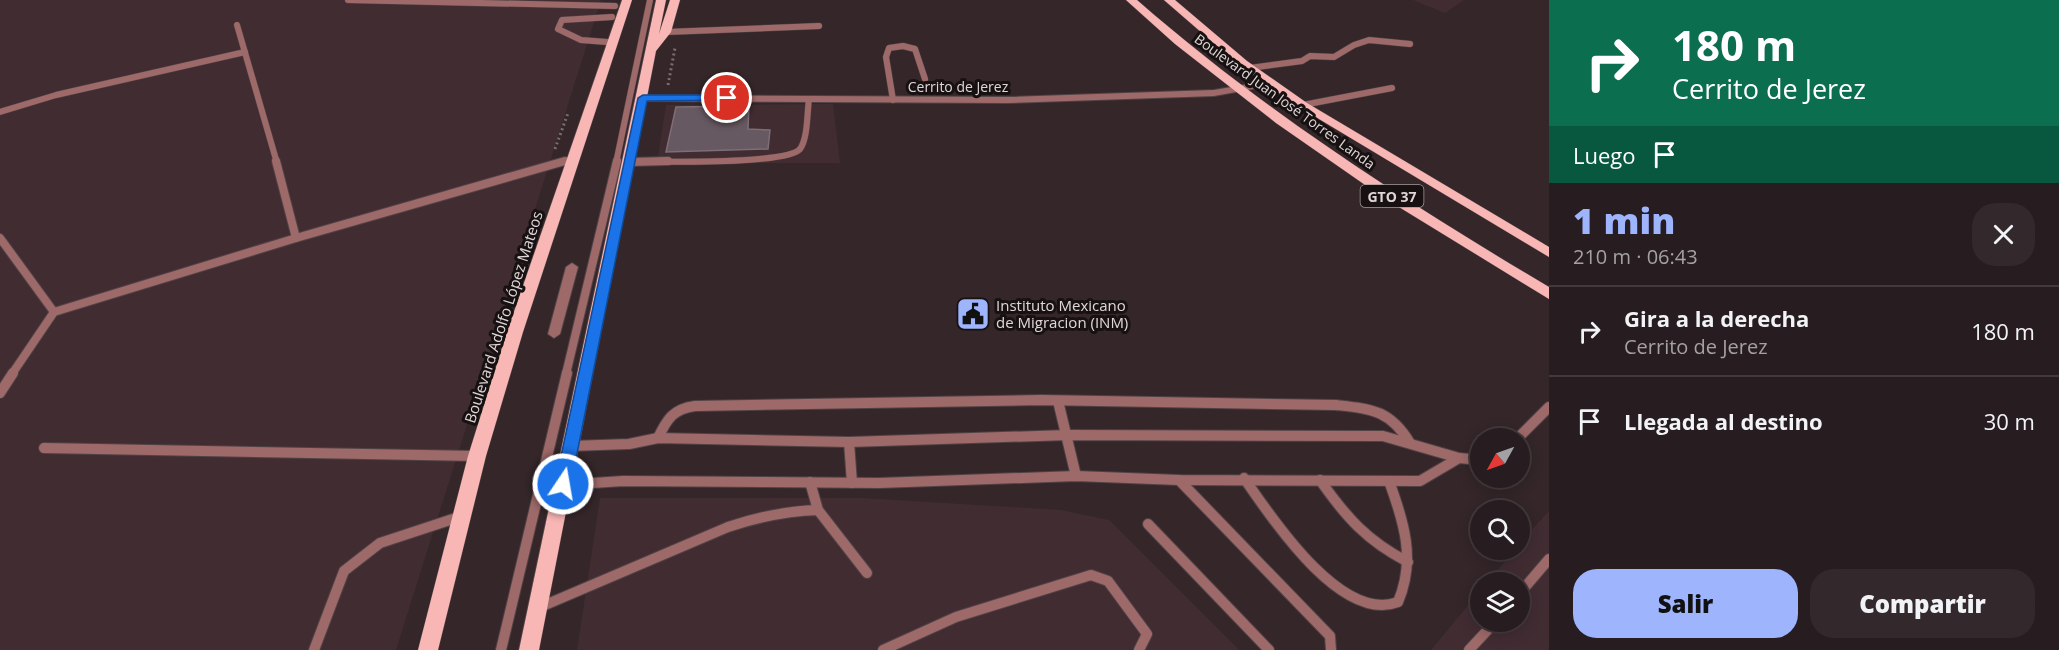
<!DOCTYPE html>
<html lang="es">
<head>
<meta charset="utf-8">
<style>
	body { margin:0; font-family:"Open Sans",sans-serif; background:#33292c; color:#f1f3f6; height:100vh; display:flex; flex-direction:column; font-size:22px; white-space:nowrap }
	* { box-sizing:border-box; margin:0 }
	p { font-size:20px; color:#a4a1a4 }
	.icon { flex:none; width:33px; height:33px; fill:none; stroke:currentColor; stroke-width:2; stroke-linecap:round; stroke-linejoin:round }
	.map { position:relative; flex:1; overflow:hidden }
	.panel { display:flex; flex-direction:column; background:#271c1f; width:510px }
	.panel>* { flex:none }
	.top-card { background:#0b6e4f; color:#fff; overflow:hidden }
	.needle { width:39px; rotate:230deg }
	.controls { position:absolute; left:1470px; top:428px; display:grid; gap:12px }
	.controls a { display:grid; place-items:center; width:60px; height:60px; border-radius:50%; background:#271c1f; box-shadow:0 3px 15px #0003,0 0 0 2px #433a3d; font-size:30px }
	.pin { position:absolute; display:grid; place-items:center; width:51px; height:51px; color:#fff; margin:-26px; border:3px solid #fff; border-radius:50%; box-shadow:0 2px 6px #0007 }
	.me { position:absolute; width:66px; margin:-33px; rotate:12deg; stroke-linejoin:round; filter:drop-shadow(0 0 4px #0008) }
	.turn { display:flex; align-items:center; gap:21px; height:126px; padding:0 24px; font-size:27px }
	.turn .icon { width:78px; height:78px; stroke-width:2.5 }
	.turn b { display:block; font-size:42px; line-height:51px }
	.then { display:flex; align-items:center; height:57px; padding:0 24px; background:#0003; gap:12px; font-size:22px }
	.round { display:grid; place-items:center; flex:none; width:63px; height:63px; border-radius:24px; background:#33292c }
	.summary { display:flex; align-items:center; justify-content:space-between; height:102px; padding:0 24px }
	h1 { font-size:36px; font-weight:800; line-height:45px; color:#9eb4fd }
	.action { display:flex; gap:12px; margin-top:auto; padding:12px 24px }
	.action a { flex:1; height:69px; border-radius:24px; background:#9eb4fd; color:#111; font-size:24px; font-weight:800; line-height:69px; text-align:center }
	.action a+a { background:#33292c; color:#f1f3f6 }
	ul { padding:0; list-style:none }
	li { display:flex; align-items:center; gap:18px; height:90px; padding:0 24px; border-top:2px solid #433a3d }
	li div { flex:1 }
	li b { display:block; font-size:22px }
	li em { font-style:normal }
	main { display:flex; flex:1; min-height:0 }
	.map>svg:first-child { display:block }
</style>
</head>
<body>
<main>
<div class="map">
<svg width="1549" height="650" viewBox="0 0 1549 650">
	<rect width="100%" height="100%" fill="#342629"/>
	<!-- built -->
	<g fill="#412c32">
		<path d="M0,0H601L396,650H0Z"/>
		<path d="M1413,0H1464L1445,13Z"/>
		<path d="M833,104L840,163H657L666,105Z"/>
		<path d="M600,498H864L1061,510L1109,520L1239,650H577Z"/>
		<path d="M1549,511V650H1431L1480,591V621H1520V582H1488L1515,549H1520V543Z"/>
	</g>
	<!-- building -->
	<path fill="#675961" stroke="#7e6e77" stroke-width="1.5" d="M749,106L748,129L770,130L768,149L666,152L676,107Z"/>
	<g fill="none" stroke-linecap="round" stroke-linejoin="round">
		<defs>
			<g id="lane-far2">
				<path d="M348,0L615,6"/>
				<path d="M237,25L277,163"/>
				<path d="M666,32L819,26"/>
				<path d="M607,42L581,40L558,29L562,20L612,17"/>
				<path d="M1250,68L1302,61L1310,56L1334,57L1354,45L1369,40L1410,44"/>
				<path d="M893,100L886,57L889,48L903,46L915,49L925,79"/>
				<path d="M1303,105L1392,88"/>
				<path d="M0,112L56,95L245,52"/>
				<path d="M629,162C656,161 787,165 800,149C808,138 807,113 809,99"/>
				<path d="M560,163L573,159"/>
				<path d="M616,163L650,0"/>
			</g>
			<g id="lane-far1">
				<path d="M276,161L296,238"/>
				<path d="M629,162L668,161"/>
				<path d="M0,238L54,312"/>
				<path d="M12,374L54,312L296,238L565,161"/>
				<path d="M566,374L617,161"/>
			</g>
			<g id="lane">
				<path d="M0,393L13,373"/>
				<path d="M1058,401L1076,476"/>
				<path d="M658,438C667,419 673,409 695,406L1041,400L1336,405C1372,409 1390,410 1410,443"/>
				<path d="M1518,438L1549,407"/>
				<path d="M849,442L852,483"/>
				<path d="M571,446L629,444L658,438L849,442L1068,435L1383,436L1459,458L1480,460"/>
				<path d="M44,448L477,456"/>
				<path d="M1244,478C1271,517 1341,624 1398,602C1416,560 1404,522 1389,481"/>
				<path d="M1179,480L1330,636L1331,650"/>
				<path d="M1320,480C1346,517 1367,541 1408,562"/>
				<path d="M810,482L818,510"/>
				<path d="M563,485L623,481L879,483L1076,476L1179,480L1420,481L1459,458"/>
				<path d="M1148,524L1269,650"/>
				<path d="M1520,593L1549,559"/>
				<path d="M538,608L728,527C758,517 787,511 818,510L867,573"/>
				<path d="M314,650L344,571L380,543L462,516"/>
				<path d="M501,650L567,373"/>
				<path d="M883,650L956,617L1091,575L1108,581L1147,634L1139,650"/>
				<path d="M1469,650L1496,621"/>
			</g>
			<g id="street">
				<path d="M1272,80L1276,83L1275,85L1214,96L1008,103L643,101L639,98L643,95L1008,97L1214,90Z"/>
				<path d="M572,263L578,267L560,334L554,338L548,334L566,267Z"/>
			</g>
			<g id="primary">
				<path d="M622,0H632L523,332L486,456L438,650H418L468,456L507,332Z"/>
				<path d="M656,0H666L659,34L670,0H680L671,32L656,51L539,650H519Z"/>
				<path d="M1126,0H1137C1264,111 1404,201 1549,287V299L1381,196L1276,123L1175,44Z"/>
				<path d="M1164,0H1175L1247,61L1307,103L1549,247V257L1299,107L1239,65Z"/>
			</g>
		</defs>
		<!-- lane-far2 casing -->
		<use href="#lane-far2" stroke="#504245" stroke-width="7"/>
		<!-- lane-far1 casing -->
		<use href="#lane-far1" stroke="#504245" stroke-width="10"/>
		<!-- lane casing -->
		<use href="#lane" stroke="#504245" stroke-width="12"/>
		<!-- street casing -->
		<use href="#street" stroke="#504245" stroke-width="2"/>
		<!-- primary casing -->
		<use href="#primary" stroke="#504245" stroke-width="1"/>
		<!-- path -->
		<g stroke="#796d70" stroke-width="3" stroke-dasharray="2 3" stroke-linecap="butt">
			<path d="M668,85L675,48"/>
			<path d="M555,149L568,113"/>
		</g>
		<!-- lane-far2 -->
		<use href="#lane-far2" stroke="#9e6969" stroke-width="6"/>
		<!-- lane-far1 -->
		<use href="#lane-far1" stroke="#9e6969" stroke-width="8"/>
		<!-- lane -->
		<use href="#lane" stroke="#9e6969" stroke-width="10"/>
		<!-- street -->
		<use href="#street" fill="#9e6969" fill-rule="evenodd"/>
		<!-- primary -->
		<use href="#primary" fill="#f8b6b5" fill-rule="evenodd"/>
	</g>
	<!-- route -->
	<path fill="#1a73e8" stroke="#114b97" stroke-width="1.5" d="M727,95L730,96V100L647,101L571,484L568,489L563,491L557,489L555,484L638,98L643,95Z"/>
	<!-- icons -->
	<defs>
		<symbol id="civic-square" viewBox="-11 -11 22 22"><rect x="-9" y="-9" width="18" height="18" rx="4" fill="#9eb4fd" stroke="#171112"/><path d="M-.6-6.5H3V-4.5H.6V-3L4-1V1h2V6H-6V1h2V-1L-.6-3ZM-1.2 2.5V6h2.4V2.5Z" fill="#111"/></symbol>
	</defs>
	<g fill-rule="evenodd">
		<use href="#civic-square" x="954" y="295" width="38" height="38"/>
	</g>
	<g text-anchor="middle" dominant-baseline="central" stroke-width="6" stroke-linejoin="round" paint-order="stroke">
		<!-- far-street labels -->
		<g font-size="14" fill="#e0d6d8" stroke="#171112">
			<text x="958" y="86">Cerrito de Jerez</text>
			<text transform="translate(1285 101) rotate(36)">Boulevard Juan José Torres Landa</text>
		</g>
		<!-- shield labels -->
		<rect fill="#171112" stroke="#a49b9d" stroke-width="1.5" x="1360.5" y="185" width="63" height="22" rx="4.5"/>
		<g font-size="14" font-weight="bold" fill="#e0d6d8">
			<text x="1392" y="196">GTO 37</text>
		</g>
		<!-- poi labels -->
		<g font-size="15" fill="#e0d6d8" stroke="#171112" text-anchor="start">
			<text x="996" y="305">Instituto Mexicano<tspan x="996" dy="17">de Migracion (INM)</tspan></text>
		</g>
		<!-- street labels -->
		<g font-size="15" fill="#e0d6d8" stroke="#171112">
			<text transform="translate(503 317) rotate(-72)">Boulevard Adolfo López Mateos</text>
		</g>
	</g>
</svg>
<div class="controls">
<a><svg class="needle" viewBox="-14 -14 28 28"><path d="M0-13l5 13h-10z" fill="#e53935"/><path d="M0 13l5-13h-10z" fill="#a4a1a4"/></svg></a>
<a><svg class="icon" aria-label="search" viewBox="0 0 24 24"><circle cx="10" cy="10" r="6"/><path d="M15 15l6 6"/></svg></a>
<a><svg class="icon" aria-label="layers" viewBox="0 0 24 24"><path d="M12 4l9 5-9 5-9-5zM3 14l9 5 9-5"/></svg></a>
</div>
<div class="pin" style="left:727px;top:98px;background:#d93025"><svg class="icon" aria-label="arrive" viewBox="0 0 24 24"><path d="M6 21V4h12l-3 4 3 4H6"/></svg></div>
<svg class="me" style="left:563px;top:484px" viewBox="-20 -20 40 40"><circle r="17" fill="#1a73e8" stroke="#fff" stroke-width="3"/><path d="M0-11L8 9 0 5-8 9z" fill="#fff"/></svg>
</div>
<section class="panel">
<div class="top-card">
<div class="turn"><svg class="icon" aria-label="right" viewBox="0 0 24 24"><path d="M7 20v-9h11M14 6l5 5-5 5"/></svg><div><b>180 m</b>Cerrito de Jerez</div></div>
<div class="then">Luego<svg class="icon" aria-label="arrive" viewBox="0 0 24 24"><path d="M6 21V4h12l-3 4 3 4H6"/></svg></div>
</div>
<div class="summary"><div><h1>1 min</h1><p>210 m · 06:43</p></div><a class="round"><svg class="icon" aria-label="close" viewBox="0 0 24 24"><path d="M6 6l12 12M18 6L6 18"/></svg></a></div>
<ul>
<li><svg class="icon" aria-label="right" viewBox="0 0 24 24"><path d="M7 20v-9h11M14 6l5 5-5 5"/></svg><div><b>Gira a la derecha</b><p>Cerrito de Jerez</p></div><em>180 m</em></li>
<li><svg class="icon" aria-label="arrive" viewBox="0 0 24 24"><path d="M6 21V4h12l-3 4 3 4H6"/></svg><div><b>Llegada al destino</b></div><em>30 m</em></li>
</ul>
<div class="action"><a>Salir</a><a>Compartir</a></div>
</section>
</main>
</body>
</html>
